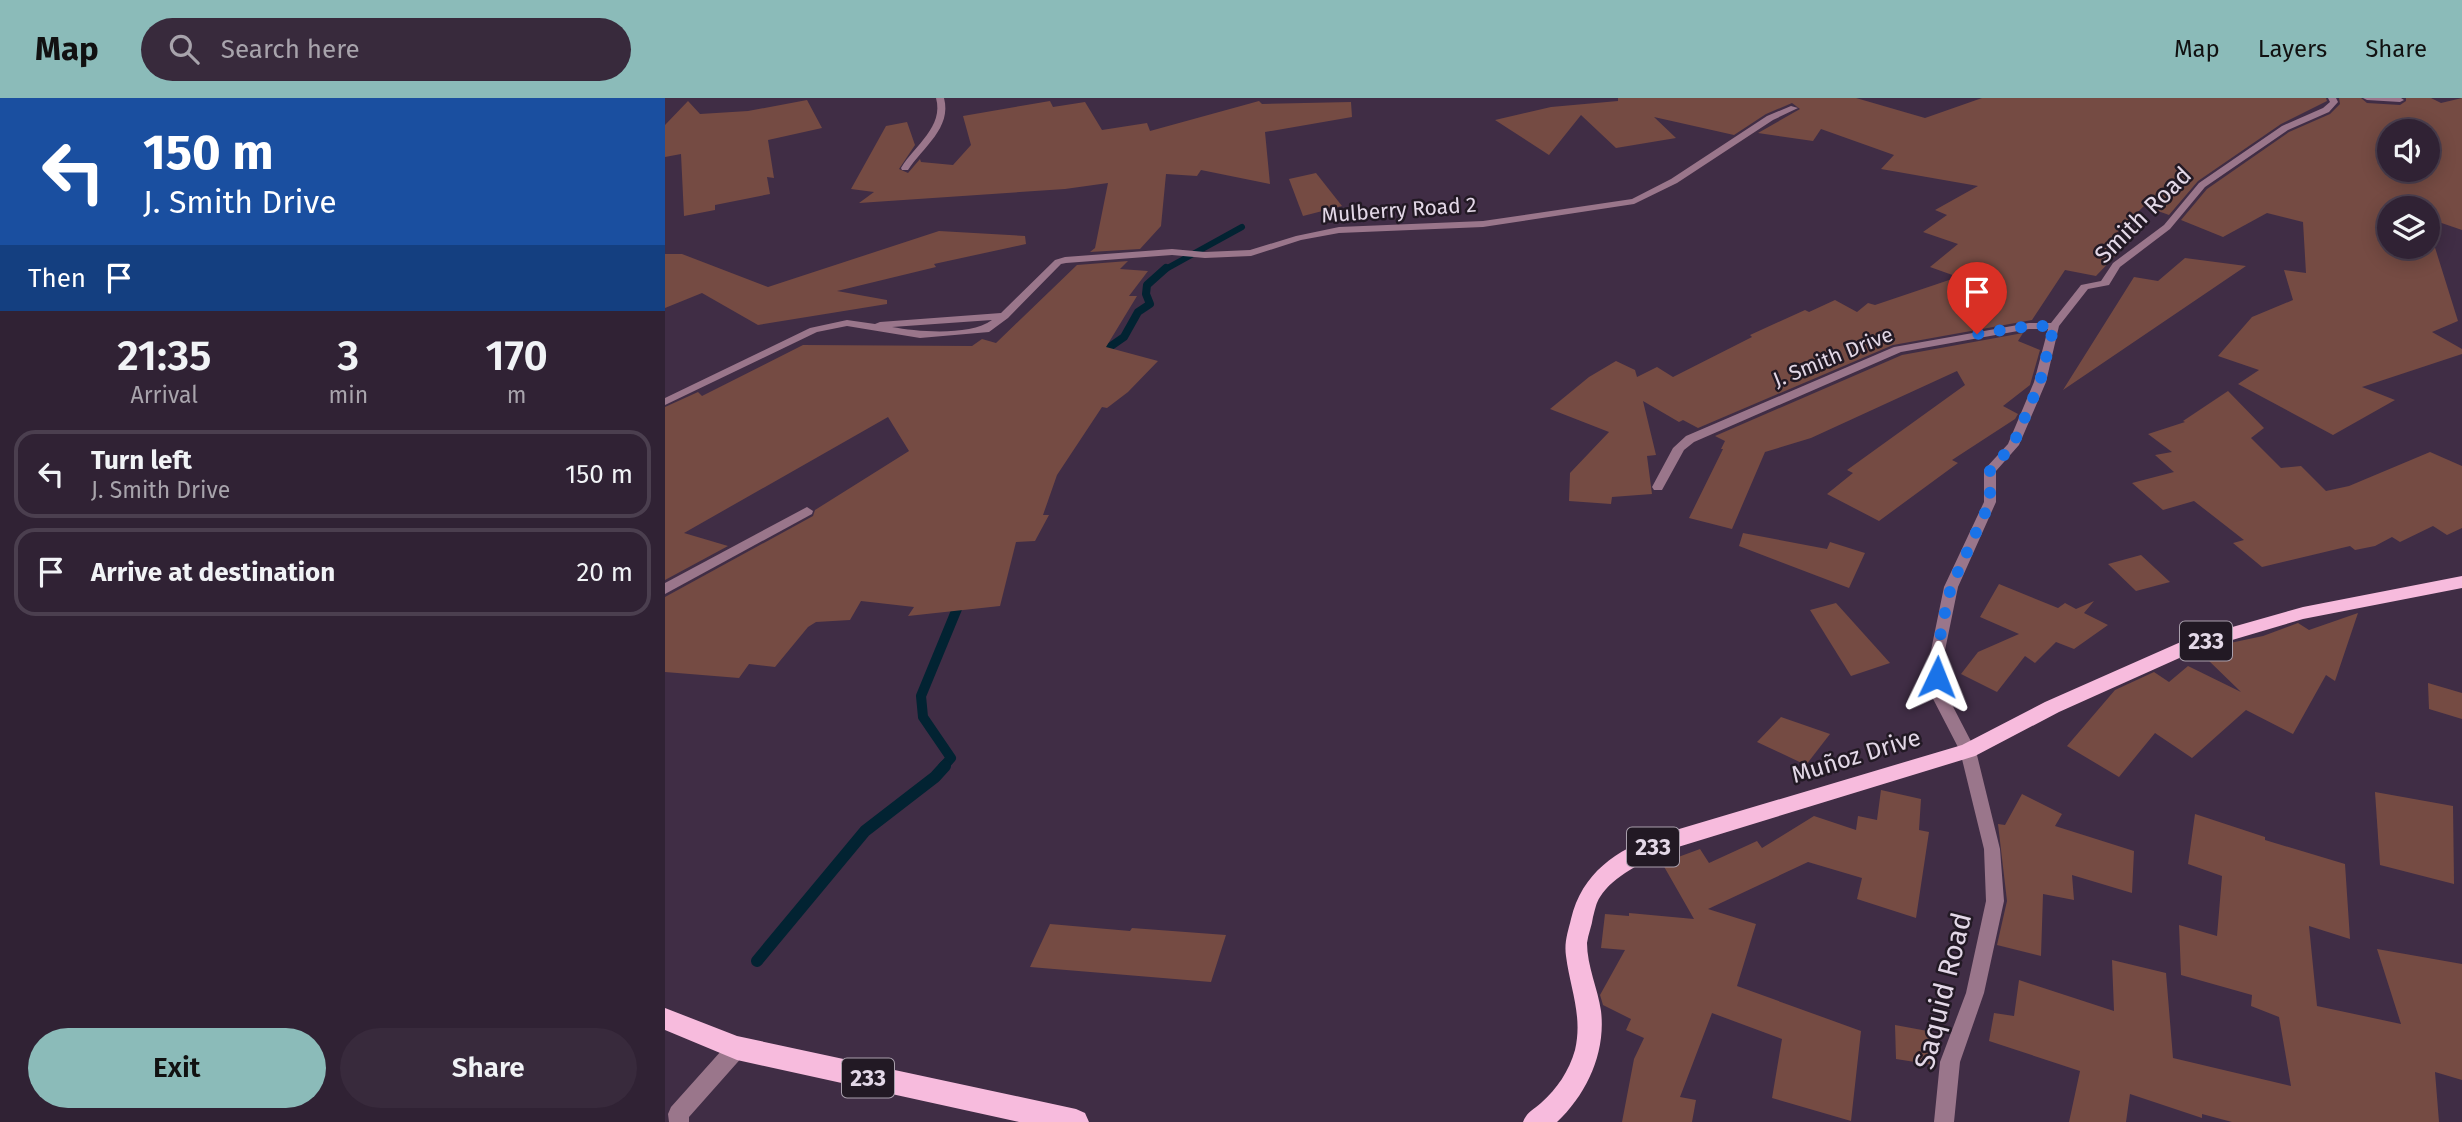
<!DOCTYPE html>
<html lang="en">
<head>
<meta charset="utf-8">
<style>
	body { margin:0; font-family:"Fira Sans",sans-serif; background:#382a3c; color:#f1f3f6; height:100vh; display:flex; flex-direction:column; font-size:26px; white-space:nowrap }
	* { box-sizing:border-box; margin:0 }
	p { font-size:23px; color:#a8a4ac }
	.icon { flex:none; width:38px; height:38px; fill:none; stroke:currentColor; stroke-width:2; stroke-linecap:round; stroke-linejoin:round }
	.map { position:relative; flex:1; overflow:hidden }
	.details { display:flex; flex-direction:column; background:#302234; width:665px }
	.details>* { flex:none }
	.guide { background:#1a4fa0; color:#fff; overflow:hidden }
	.tools { position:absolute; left:1712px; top:21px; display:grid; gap:14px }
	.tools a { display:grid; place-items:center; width:63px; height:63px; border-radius:50%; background:#302234; box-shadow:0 4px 18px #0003,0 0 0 2px #4b3f4f; font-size:35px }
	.pin { position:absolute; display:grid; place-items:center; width:60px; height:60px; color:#fff; margin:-72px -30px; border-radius:50% 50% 50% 0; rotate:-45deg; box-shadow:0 0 7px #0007 }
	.pin .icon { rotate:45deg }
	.me { position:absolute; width:77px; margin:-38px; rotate:2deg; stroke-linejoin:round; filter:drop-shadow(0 0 5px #0008) }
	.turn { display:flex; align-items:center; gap:24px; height:147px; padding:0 28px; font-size:32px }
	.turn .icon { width:91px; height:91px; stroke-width:2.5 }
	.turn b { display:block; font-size:49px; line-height:60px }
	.then { display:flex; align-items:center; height:66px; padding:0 28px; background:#0003; gap:14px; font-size:26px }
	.eta { display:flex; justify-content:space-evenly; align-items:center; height:119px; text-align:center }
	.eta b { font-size:42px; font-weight:600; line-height:49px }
	.action { display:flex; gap:14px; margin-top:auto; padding:14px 28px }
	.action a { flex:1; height:80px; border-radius:42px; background:#8bbbb9; color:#111; font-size:28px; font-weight:600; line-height:80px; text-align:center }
	.action a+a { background:#382a3c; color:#f1f3f6 }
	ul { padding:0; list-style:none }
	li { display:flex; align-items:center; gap:21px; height:88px; margin:0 14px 10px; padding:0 14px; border:4px solid #4b3f4f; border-radius:21px }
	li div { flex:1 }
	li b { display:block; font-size:26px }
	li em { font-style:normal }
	header { display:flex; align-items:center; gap:42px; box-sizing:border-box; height:98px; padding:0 35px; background:#8bbbb9; color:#111 }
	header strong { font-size:33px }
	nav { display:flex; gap:38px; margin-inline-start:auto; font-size:24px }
	.search { width:490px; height:63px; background:#382a3c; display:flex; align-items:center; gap:18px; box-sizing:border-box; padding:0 24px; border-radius:38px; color:#a8a4ac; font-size:26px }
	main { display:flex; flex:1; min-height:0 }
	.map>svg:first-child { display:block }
</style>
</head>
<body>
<header>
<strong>Map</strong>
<div class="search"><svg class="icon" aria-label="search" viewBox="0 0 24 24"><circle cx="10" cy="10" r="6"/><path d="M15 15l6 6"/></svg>Search here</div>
<nav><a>Map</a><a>Layers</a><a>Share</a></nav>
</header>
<main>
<section class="details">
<div class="guide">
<div class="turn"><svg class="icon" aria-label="left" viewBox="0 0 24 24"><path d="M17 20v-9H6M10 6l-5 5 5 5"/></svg><div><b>150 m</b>J. Smith Drive</div></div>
<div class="then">Then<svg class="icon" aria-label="arrive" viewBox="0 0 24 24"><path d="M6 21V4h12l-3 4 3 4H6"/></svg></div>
</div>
<div class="eta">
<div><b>21:35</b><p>Arrival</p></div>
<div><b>3</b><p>min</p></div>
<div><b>170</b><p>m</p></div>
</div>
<ul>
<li><svg class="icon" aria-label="left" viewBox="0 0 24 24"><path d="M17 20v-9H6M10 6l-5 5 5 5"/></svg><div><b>Turn left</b><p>J. Smith Drive</p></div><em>150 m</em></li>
<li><svg class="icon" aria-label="arrive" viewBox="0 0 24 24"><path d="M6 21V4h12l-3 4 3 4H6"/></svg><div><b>Arrive at destination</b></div><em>20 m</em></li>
</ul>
<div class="action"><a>Exit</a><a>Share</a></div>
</section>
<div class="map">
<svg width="1797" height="1024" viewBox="0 0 1797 1024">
	<rect width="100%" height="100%" fill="#402d45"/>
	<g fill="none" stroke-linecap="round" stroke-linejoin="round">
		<!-- stream-far3 -->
		<path stroke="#022332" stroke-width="6" d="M499,172L577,129"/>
		<!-- stream-far2 -->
		<path stroke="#022332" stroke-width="8" d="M436,255L459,239L473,214L485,206L481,196L482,187L501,170"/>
		<!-- stream-far1 -->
		<path stroke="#022332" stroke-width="10" d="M278,669L286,660L258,619L256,598L296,501"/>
		<!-- stream -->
		<path stroke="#022332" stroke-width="12" d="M92,863L200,733L270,679L280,668"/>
	</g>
	<!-- building -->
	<g fill="#754b43" fill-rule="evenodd">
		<path d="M953,0H1191L1260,20L1317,0H1661L1662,3L1616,26L1533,83L1504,117L1479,108L1437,149L1454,154L1431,178L1400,172L1367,222L1228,247L1033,330L1018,322L1014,324L978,303L991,357L982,358L987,396L947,399L946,406L904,403L905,375L944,334L885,311L924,279L951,263L970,272L972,279L992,269L1008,279L1087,239L1085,237L1140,212L1144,214L1170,202L1192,214L1203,205L1210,207L1293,179L1265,169L1293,146L1258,134L1282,117L1270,112L1313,88L1216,71L1229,57L1156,31L1148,43L1093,35L1135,11L1127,5L1101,16L1069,37L989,19L1011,40L951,50L916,17L884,57L830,22L886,9L953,3Z"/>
		<path d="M1674,0H1696L1702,5L1735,7L1741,3V0H1766L1776,5L1797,0V132L1762,120V110H1724V149H1762V124L1793,223L1767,234L1797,251V256L1697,289L1730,302L1668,337L1573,286L1594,272L1553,258L1587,219L1628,202L1619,172L1641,175L1638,124L1602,115L1558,139L1516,122L1542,91L1624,34L1665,16L1675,6ZM1724,33H1762V72H1724Z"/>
		<path d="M142,2L157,30L103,42L109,80L102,79L105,96L50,107V112L19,118L16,56L0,59V27L23,3L35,16L83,13Z"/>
		<path d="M385,3L388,9L420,4L437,32L482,25L485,33L594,3L597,6L686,4L687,19L600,34L605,86L536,72L532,78L501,76L496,128L475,151L425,154L430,150L443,85L400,91L194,105L209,94L186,91L221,28L242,24L250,47L234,71L243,75L255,61L256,64L288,67L306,47L298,18Z"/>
		<path d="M651,75L677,108L638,118L624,81Z"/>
		<path d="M274,133L360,138L361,146L269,166L271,169L172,193L222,202V206L93,227L37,195L0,210V156H17L103,189Z"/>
		<path d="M1520,160L1581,168L1398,292L1469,179L1493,183Z"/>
		<path d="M463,163L455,171L483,173L464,198H472L441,249L493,263L463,294L442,310L437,309L392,377L378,417H384L370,443L351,444L335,508L243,518L249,509L196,503L185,522L151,524L143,529L110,569L84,566L74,580L0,574V499L148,418L150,412L244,353L223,319L19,435L63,448L0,482V309L33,294L37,298L138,247L307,248L317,241L331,245L412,167Z"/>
		<path d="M1358,235L1353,243L1375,252L1365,287L1338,308L1353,316L1350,321L1287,362L1293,365L1214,423L1162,396L1188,375L1182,372L1300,287L1292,273L1146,340L1100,354L1067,431L1024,420L1058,351H1056L1060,343L1050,338L1237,257Z"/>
		<path d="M1563,293L1599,330L1586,340L1616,370L1636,368L1661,393L1684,388L1765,354L1797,368V430L1782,437L1768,428L1735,444L1727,439L1710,448L1690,452L1685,448L1597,469L1568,445L1579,442L1529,403L1498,412L1467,385L1509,374L1490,357L1507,354L1483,336L1520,324L1518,323Z"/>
		<path d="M1078,435L1162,451L1165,444L1200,455L1184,490L1074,448Z"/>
		<path d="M1476,457L1505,484L1471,493L1443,466Z"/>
		<path d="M1334,486L1393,510L1400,505L1411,511L1429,503L1419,515L1443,527L1409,551L1391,544L1370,565L1360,558L1332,594L1296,576L1313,554L1354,536L1315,519Z"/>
		<path d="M1171,505L1225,565L1186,578L1145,512Z"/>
		<path d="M1693,515L1670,583L1661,577L1628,636L1581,612L1527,660L1490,635L1454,679L1402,648L1450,592L1489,574L1504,584L1523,568L1576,594L1541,560L1565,545L1598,538L1633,525L1644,532Z"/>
		<path d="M1763,585L1797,595V621L1764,611Z"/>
		<path d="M1116,619L1165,636L1141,667L1092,644Z"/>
		<path d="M1216,692L1256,701L1254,732L1264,734L1251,820L1192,801L1197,780L1143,764L1043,811L1091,826L1072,888L1196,933L1186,1023L1107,1000L1117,941L1047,915L1015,999L1031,1002L1027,1024H957L969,961L979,940L961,932L966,921L938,907L935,897L960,852L936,850L940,816L964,818V815L1029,821L997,765L1035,751L1044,765L1092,743L1097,750L1149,718L1191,732L1193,718L1212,722Z"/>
		<path d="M1710,694L1788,708L1789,786L1715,767Z"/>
		<path d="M1357,696L1397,716L1390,728L1469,753L1467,795L1407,777L1409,802L1378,796L1376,858L1332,847L1342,803L1333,726L1340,727Z"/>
		<path d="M1530,716L1600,739V742L1680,766L1685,841L1644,828L1652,908L1736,926L1712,851L1797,866V982L1770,974L1774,1024H1567L1537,1016V1020L1465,996L1461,1024H1404L1415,973L1324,943L1329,915L1349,918L1354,882L1449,913L1447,862L1501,875L1508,960L1626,988L1614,919L1586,908L1587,897L1516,877L1514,827L1552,838L1557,778L1523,766Z"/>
		<path d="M385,826L465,833L467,830L561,837L546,884L365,869Z"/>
		<path d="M1230,927L1268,934L1269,967L1231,961Z"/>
	</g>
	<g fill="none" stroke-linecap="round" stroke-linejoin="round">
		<!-- minor -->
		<g fill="#9a768b" fill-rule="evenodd">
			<path d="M271,0H279C287,30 258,49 243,72H237L236,70C250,47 279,29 271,0Z"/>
			<path d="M1663,0H1671L1673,4L1664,14L1623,32L1540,89L1505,131L1455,169L1444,187L1423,191L1394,228L1381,284L1354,347L1331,373V404L1293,489L1278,562L1282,597L1311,653L1335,751L1339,803L1319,895L1295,964L1289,1024H1269L1275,964L1301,895L1321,803L1319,751L1295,653L1266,597L1264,562L1279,489L1319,404V372L1343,346L1369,284L1383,231H1364L1236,254L1029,344L1019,352L997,392H989L987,389L1008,350L1021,338L1229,249L1364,225H1386L1416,187L1436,183L1448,165L1499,127L1534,85L1617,28L1658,10L1665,4Z"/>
			<path d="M1698,0H1736L1739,2L1735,4L1702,2Z"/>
			<path d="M1126,8L1133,10L1108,22L1012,85L969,106L818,129L674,135L636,142L586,158L540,160L507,157L401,165L396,166L343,220L324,234L255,240L182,228L152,234L0,307V300L145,230L182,222L210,226L215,224L336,215L390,162L400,159L507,151L540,154L585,152L631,138L674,129L818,123L967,101L1006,81L1102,18ZM327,222C305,238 254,234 227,229Z"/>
			<path d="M142,409L148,413L147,416L0,496V485Z"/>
			<path d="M72,941L79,943L82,950L79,957L24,1019V1024H4L3,1016L6,1009L65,943Z"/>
		</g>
		<!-- primary -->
		<g fill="#f7bbdd" fill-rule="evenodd">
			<path d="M1797,478V490L1638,521L1530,553L1394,614L1310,658L1000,753C978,765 949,777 935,799C931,805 930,812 928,819C927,828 923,836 922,845C922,868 933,891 936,913C941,954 922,996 892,1024H858C862,1014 868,1012 876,1005C892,991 904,973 910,952C918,918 905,890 901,858C899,844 903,834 906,821C917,775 951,752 994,737L1297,647L1380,604L1518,543L1638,509Z"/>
			<path d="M0,910L72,938L411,1011L420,1015L424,1024H354L72,962L0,932Z"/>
		</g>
	</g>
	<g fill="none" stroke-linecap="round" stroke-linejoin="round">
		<!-- route -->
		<path stroke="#1a73e8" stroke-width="12" stroke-dasharray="0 21.6" d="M1272,579L1271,562L1278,523L1286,489L1325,404V372L1348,347L1375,284L1389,228H1364L1312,236"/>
	</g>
	<g text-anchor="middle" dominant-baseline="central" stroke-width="5" stroke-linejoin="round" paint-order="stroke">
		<!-- far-street labels -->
		<g font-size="21" fill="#e3d8e7" stroke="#221924">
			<text transform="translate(734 112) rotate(-4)">Mulberry Road 2</text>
			<text transform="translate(1168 259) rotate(-22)">J. Smith Drive</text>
		</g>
		<!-- shield labels -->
		<g fill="#221924" stroke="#a99fac" stroke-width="2">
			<rect x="1515" y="523.5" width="52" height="39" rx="5"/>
			<rect x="962" y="729.5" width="52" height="39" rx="5"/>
			<rect x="177" y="960.5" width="52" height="39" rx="5"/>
		</g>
		<g font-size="23" font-weight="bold" fill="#e3d8e7">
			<text x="1541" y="543">233</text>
			<text x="988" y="749">233</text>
			<text x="203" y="980">233</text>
		</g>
		<!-- street labels -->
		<g font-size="24" fill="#e3d8e7" stroke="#221924">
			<text transform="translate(1478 117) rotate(-45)">Smith Road</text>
			<text transform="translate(1191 658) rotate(-17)">Muñoz Drive</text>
		</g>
		<!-- near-street labels -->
		<g font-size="28" fill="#e3d8e7" stroke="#221924">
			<text transform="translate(1278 893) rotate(-76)">Saquid Road</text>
		</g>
	</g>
</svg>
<div class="tools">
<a><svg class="icon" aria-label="sound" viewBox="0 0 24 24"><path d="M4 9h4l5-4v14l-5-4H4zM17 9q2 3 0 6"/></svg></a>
<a><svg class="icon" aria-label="layers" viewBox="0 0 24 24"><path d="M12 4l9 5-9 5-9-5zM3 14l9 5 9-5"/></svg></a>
</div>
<div class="pin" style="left:1312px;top:236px;background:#d93025"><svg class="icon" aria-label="arrive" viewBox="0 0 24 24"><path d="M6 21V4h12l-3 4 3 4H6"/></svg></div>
<svg class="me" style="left:1272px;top:579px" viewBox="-20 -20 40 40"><path d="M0-17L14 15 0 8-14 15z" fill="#1a73e8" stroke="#fff" stroke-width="4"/></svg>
</div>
</main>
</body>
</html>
